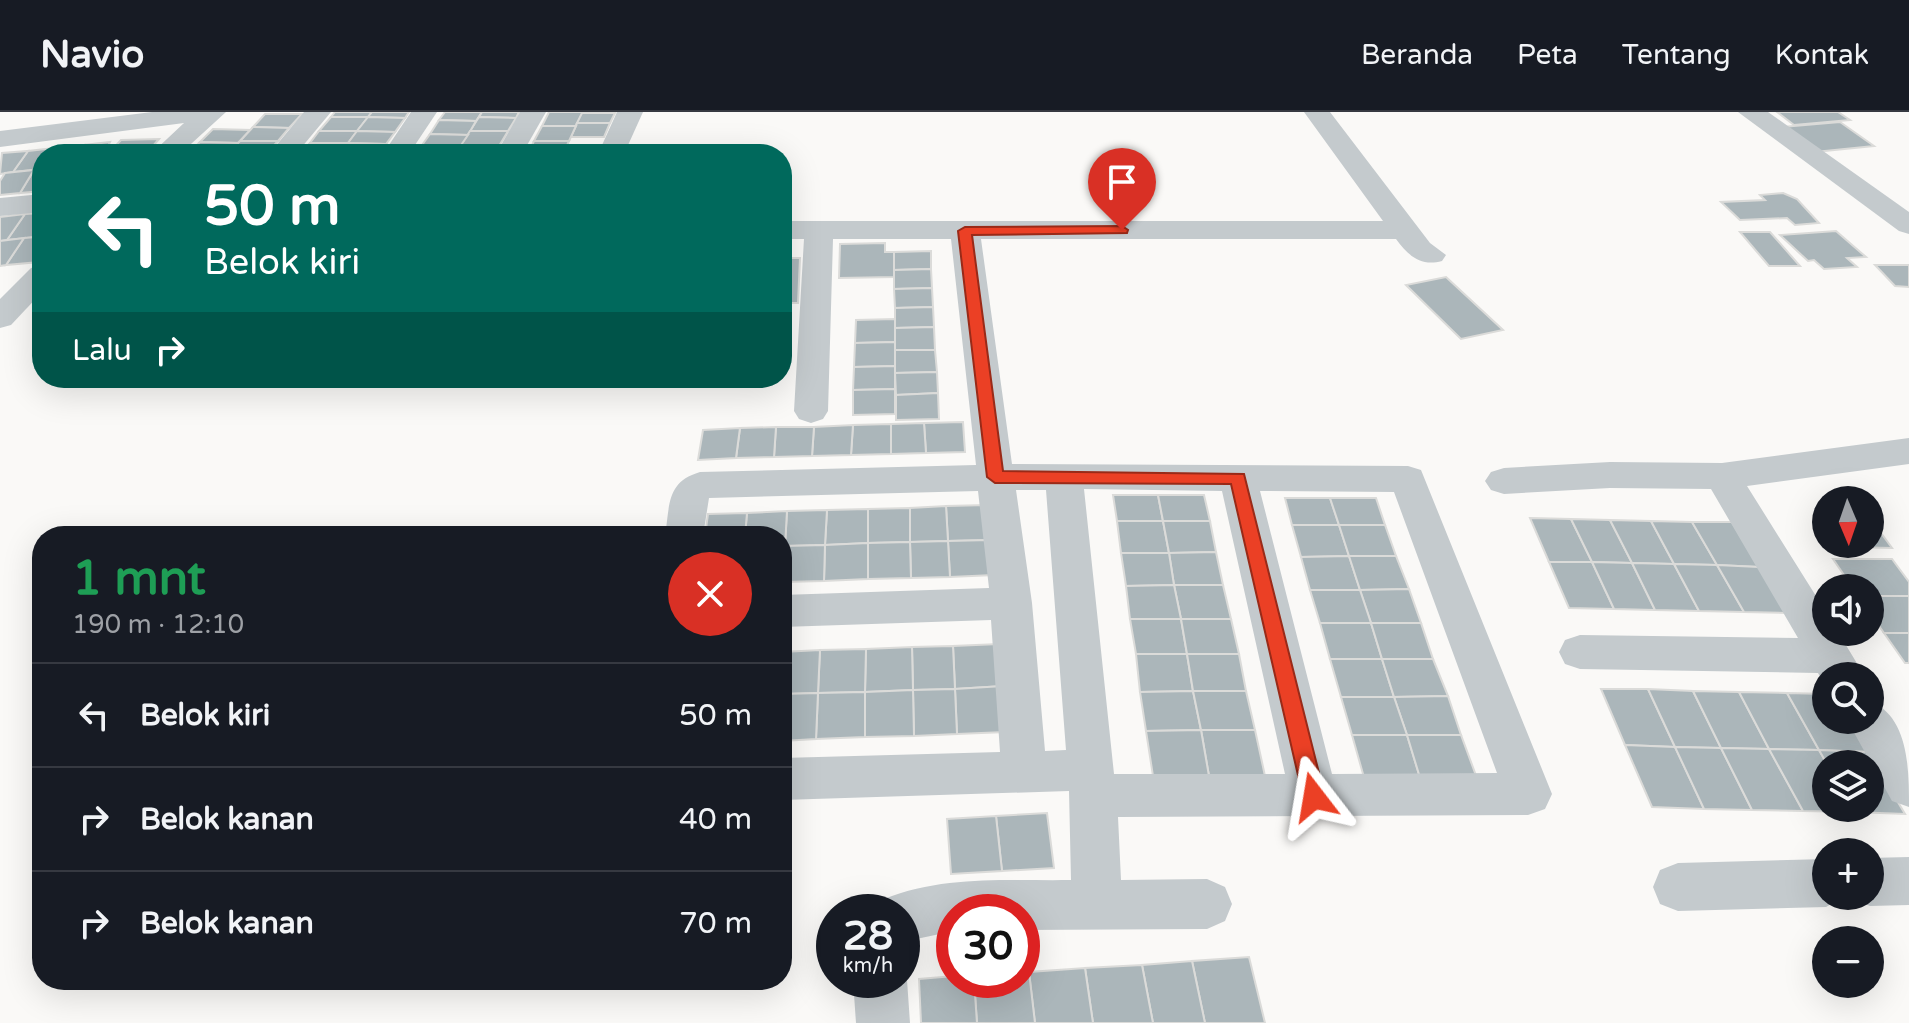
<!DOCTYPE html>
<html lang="id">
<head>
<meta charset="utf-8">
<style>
	body { margin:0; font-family:"Varela Round",sans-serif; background:#20242c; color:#f1f3f6; height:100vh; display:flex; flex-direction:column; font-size:30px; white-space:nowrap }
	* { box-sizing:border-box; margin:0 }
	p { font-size:26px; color:#9ea1a6 }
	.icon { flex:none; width:44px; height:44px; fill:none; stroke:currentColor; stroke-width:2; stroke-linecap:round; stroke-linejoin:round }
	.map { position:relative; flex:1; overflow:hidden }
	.sheet { position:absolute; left:32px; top:414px; width:760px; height:464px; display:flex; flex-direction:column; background:#171b24; border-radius:32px; box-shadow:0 8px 32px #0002 }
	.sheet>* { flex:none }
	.banner { position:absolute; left:32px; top:32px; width:760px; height:244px; border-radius:32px; box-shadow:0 8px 32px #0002; background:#00695c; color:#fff; overflow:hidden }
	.needle { width:52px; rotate:178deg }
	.buttons { position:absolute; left:1812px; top:374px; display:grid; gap:16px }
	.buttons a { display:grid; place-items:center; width:72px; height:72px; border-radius:50%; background:#171b24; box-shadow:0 8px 32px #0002; font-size:40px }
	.speed { position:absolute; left:816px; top:782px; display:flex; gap:16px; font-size:40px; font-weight:700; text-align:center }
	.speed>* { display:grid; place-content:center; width:104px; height:104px; border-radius:50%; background:#171b24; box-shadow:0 8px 32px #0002; line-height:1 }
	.speed small { font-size:20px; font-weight:400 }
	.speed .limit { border:12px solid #d22; background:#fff; color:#111 }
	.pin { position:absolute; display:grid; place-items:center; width:68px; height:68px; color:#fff; margin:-82px -34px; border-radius:50% 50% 50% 0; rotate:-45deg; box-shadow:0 0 8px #0007 }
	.pin .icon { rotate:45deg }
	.me { position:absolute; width:88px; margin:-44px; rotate:346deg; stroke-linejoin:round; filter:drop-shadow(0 0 6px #0008) }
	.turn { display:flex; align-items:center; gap:28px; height:168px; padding:0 40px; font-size:36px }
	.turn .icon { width:104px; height:104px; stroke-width:2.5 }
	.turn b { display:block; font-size:56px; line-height:68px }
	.then { display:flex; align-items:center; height:76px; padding:0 40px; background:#0003; gap:16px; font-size:30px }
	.round { display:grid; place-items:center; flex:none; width:84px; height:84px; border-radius:42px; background:#20242c }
	.overview { display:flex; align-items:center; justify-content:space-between; height:136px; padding:0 40px }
	h1 { font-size:48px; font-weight:700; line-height:60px; color:#1e9e55 }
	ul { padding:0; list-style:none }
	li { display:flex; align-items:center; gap:24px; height:104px; padding:0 40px; border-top:2px solid #363941 }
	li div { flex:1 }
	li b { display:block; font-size:30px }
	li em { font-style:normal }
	header { display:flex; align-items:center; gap:48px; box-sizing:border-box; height:112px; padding:0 40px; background:#171b24; border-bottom:2px solid #363941 }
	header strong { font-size:38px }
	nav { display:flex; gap:44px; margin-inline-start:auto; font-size:28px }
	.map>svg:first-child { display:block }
</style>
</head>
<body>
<header>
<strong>Navio</strong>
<nav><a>Beranda</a><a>Peta</a><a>Tentang</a><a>Kontak</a></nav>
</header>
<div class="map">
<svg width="1909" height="911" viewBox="0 0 1909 911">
	<rect width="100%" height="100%" fill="#faf9f7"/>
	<!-- building -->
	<g fill="#abb6ba" stroke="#dbdbd9" stroke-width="2">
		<path d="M335,0H372L368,5H331Z"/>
		<path d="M372,0H409L405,6L368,5Z"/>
		<path d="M445,0H482L476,9L439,8Z"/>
		<path d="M482,0H519L516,6L479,5Z"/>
		<path d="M549,0H583L576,14H542Z"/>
		<path d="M1777,0H1838L1850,8L1794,13Z"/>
		<path d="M582,1H615L610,11H577Z"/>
		<path d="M265,2H302L289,16L253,15Z"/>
		<path d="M331,5H368L357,19H319Z"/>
		<path d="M368,5L405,6L395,20L357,19Z"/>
		<path d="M479,5L516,6L508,19H470Z"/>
		<path d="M439,8L476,9L468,23L430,22Z"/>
		<path d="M1840,10L1874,34L1815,40L1782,15Z"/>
		<path d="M577,11H610L604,25H571Z"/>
		<path d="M542,14H576L569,29H534Z"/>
		<path d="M253,15L289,16L278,29H240Z"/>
		<path d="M213,17L250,18L238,31L200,30Z"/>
		<path d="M319,19H357L348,31H310Z"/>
		<path d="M357,19L395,20L386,32L348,31Z"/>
		<path d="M470,19H508L499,34L461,33Z"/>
		<path d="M430,22L468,23L459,36H420Z"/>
		<path d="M159,27L146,42H108L121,28Z"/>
		<path d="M240,29H278L266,42H227Z"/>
		<path d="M534,29H569L563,42H528Z"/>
		<path d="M110,30L104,42H78L84,33Z"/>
		<path d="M200,30L238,31L227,42H188Z"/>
		<path d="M310,31H348L340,42H301Z"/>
		<path d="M348,31L386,32L379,42H340Z"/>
		<path d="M84,33L78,42H51L55,36Z"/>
		<path d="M461,33L499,34L494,42H455Z"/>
		<path d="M566,34H601L597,42H563Z"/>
		<path d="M55,36L51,42H42L41,57L13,60L28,39Z"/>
		<path d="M28,39L13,60L0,62L2,41Z"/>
		<path d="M34,58H42V79L20,81Z"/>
		<path d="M34,58L20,81L0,83V69L5,61Z"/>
		<path d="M1783,81L1797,87L1819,111L1795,113L1787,106L1740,108L1721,90L1765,88L1760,83Z"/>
		<path d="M42,101V117L36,125L7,128L25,102Z"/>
		<path d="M25,102L7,128L0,129V105Z"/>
		<path d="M1836,119L1866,145L1847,146L1857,155L1824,157L1814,148L1808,149L1780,123Z"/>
		<path d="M1740,120H1770L1800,154H1769Z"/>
		<path d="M36,125H42L39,150L6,153L24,126Z"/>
		<path d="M24,126L6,153L0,154V129Z"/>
		<path d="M885,131V140H894V165L839,166L840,132Z"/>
		<path d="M931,139V157L894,158V140Z"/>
		<path d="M782,146H800L798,191H782Z"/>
		<path d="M1875,153H1909V175L1895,174Z"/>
		<path d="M931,157L932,176L894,177V158Z"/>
		<path d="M1446,165L1503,218L1461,227L1406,173Z"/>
		<path d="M932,176L933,195L895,196L894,177Z"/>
		<path d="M933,195L934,215L895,216V196Z"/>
		<path d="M895,207V230L855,231L856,208Z"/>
		<path d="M934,215L935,238H895V216Z"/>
		<path d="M895,230V254L854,255L855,231Z"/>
		<path d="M895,238H935L937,260L895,261Z"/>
		<path d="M895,254V277L853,278L854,255Z"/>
		<path d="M937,260L938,281L896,283L895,261Z"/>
		<path d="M895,277V302L853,303V278Z"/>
		<path d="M938,281L939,307L896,308V283Z"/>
		<path d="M963,310L965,340L926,341L924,311Z"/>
		<path d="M924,311L926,341L891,342V312Z"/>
		<path d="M891,312V342L851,343L853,313Z"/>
		<path d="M853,313L851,343L812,344L814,315Z"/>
		<path d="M776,315H814L812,344L774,345Z"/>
		<path d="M776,315L774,345L736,346L740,316Z"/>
		<path d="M740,316L736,346L698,348L703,318Z"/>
		<path d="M1113,383H1158L1163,409H1117Z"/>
		<path d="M1158,383H1204L1210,409H1163Z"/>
		<path d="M1285,386H1330L1339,413H1292Z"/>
		<path d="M1330,386H1376L1385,413H1339Z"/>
		<path d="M988,393L990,428L948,429L946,394Z"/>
		<path d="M946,394L948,429L910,430V396Z"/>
		<path d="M910,396V430L868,431V397Z"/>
		<path d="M868,397V431L825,433L827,398Z"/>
		<path d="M827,398L825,433L785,434L787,399Z"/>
		<path d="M787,399L785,434L782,424H745L747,401Z"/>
		<path d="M747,401L745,424H705L708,402Z"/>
		<path d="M1530,406L1571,407L1592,450H1549Z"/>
		<path d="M1870,406L1892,436L1845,435L1844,432H1870Z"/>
		<path d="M1571,407L1610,408L1632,451L1592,450Z"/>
		<path d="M1610,408L1651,409L1674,452L1632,451Z"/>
		<path d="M1117,409H1163L1169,441H1121Z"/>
		<path d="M1163,409H1210L1216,440L1169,441Z"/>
		<path d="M1651,409L1692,410L1717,453L1674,452Z"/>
		<path d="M1692,410H1732L1759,455L1717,453Z"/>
		<path d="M1292,413H1339L1349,444L1301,445Z"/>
		<path d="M1339,413H1385L1396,444H1349Z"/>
		<path d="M990,428L994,463L950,465L948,429Z"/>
		<path d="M948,429L950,465L911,466L910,430Z"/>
		<path d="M910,430L911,466L868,467V431Z"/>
		<path d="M868,431V467L824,469L825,433Z"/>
		<path d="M825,433L824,469L782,470L785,434Z"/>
		<path d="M1216,440L1223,473H1174L1169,441Z"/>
		<path d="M1121,441H1169L1174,473L1126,474Z"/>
		<path d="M1349,444L1360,478H1310L1301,445Z"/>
		<path d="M1349,444H1396L1409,477L1360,478Z"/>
		<path d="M1833,447H1892L1909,470V484H1870V476H1853Z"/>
		<path d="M1549,450H1592L1614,497L1569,496Z"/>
		<path d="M1592,450L1632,451L1655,498L1614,497Z"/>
		<path d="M1632,451L1674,452L1699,499L1655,498Z"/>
		<path d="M1674,452L1717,453L1744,500L1699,499Z"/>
		<path d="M1717,453L1759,455L1787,501L1744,500Z"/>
		<path d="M1174,473H1223L1231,507H1181Z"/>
		<path d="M1174,473L1181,507H1130L1126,474Z"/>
		<path d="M1409,477L1421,511H1371L1360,478Z"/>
		<path d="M1310,478H1360L1371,511H1320Z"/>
		<path d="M1870,484H1909V521H1884L1870,501Z"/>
		<path d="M1130,507H1181L1187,542H1136Z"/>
		<path d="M1181,507H1231L1239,542H1187Z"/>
		<path d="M1320,511H1371L1382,547H1330Z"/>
		<path d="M1371,511H1421L1433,547H1382Z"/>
		<path d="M1884,521H1909V551H1905Z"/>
		<path d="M999,532L1003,574L955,577L953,534Z"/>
		<path d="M953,534L955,577L913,578L912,535Z"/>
		<path d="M912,535L913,578L865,580L866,537Z"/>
		<path d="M866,537L865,580L818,581L820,538Z"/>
		<path d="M820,538L818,581L782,582V540Z"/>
		<path d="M1136,542H1187L1193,579L1140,580Z"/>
		<path d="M1187,542H1239L1246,579H1193Z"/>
		<path d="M1330,547H1382L1394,585H1341Z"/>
		<path d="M1382,547H1433L1448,584L1394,585Z"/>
		<path d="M1003,574L1006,620L957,622L955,577Z"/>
		<path d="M955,577L957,622L914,624L913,578Z"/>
		<path d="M1601,577H1648L1675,635L1625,633Z"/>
		<path d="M1648,577L1693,579L1721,636L1675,635Z"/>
		<path d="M913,578L914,624L865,625V580Z"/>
		<path d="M1193,579L1201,618L1146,619L1140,580Z"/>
		<path d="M1193,579H1246L1255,618H1201Z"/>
		<path d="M1693,579L1739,580L1769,637L1721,636Z"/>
		<path d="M865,580V625L816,627L818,581Z"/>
		<path d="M1739,580L1787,581L1819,638L1769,637Z"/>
		<path d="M818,581L816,627L782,629V582Z"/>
		<path d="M1787,581L1826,582V608H1848L1868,640L1819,638Z"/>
		<path d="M1448,584L1461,623H1407L1394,585Z"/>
		<path d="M1341,585H1394L1407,623H1352Z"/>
		<path d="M1201,618H1255L1265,664H1209Z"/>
		<path d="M1201,618L1209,664H1153L1146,619Z"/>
		<path d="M1352,623H1407L1421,669H1365Z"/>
		<path d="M1407,623H1461L1478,669H1421Z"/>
		<path d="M1625,633L1675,635L1704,697L1652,695Z"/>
		<path d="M1675,635L1721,636L1752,698L1704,697Z"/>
		<path d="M1721,636L1769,637L1803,699L1752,698Z"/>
		<path d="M1769,637L1819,638L1827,652L1826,696H1852L1854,700L1803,699Z"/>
		<path d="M1819,638L1868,640L1905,702L1854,700L1852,696H1870V652H1827Z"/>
		<path d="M1047,701L1054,756L1002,759L996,704Z"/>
		<path d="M996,704L1002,759L951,762L947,707Z"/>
		<path d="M1249,845L1265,911H1205L1192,849Z"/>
		<path d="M1192,849L1205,911H1153L1142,853Z"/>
		<path d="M1142,853L1153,911H1093L1085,856Z"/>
		<path d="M1085,856L1093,911H1035L1029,860Z"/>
		<path d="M1022,860H1029L1035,911H977L974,868H1022Z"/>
		<path d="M954,864V868H974L977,911H921L919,867Z"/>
	</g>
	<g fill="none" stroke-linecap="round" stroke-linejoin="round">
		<!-- minor -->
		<g fill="#c4cacd" fill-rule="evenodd">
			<path d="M152,0H226L180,42H151L184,11L0,35V19Z"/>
			<path d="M304,0H331L296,42H269Z"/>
			<path d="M411,0H437L409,42H383Z"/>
			<path d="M520,0H546L522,42H496Z"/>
			<path d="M617,0H643L624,42H598Z"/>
			<path d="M1304,0H1330L1430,131L1446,143L1442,149C1420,155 1408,143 1396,127H981L1012,352L1408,354L1421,358L1552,682L1545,697L1528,703L1118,705L1121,768L1207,767L1225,775L1232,792L1225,809L1207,817L1022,818V800H954V819L902,830V800H879L884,787C944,763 1007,769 1071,768L1069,679L782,688V646L1000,640L991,508L782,515V483L989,476L978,379L709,386L703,424H665C670,393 666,370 700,360L976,353L951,127H833L828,299L823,307L811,311L799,307L794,299L804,127H782V109H1383ZM1084,377L1222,379L1285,662H1114ZM1016,378H1046L1066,638L1045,639L1032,491ZM1260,379L1394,380L1497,661L1332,662Z"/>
			<path d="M1738,0H1768L1909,100V122L1899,119Z"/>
			<path d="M42,82V100L0,104V86Z"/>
			<path d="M42,153V180L11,213L0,216V187L31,156Z"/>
			<path d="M1909,326V352L1747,374L1826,500V520H1838L1864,563L1826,564V575L1818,561L1580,557L1565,552L1559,540L1565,528L1580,523L1798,526L1711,377L1610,376L1504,382L1491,378L1485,369L1491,360L1504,356L1610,350L1722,351Z"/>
			<path d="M1870,589C1909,605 1909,657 1909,695L1892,689L1847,608H1870Z"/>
			<path d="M1909,745V793L1870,794L1852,787L1851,784H1870V746Z"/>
			<path d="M1826,747V784H1845L1826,795L1678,799L1660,792L1653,775L1660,758L1678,751Z"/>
			<path d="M902,857L907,868L910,911H856L853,868H902Z"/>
		</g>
	</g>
	<!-- route -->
	<path fill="#eb4025" stroke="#992a18" stroke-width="2" d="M1122,114L1128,118L1127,121L972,123L1003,359L1244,362L1325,685L1322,692L1314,695L1306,692L1303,685L1231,372L995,371L987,365L958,119L965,115Z"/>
</svg>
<div class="buttons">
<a><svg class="needle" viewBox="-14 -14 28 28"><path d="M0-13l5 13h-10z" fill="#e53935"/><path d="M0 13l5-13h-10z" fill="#9ea1a6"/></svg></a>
<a><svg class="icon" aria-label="sound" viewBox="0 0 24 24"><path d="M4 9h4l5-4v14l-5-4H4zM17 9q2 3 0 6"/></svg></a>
<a><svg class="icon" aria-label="search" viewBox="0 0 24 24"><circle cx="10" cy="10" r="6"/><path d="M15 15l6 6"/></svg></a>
<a><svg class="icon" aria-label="layers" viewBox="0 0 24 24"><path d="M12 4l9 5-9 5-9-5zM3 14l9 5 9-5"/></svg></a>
<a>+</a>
<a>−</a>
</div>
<div class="speed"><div>28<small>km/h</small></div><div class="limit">30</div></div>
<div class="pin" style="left:1122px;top:118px;background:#d93025"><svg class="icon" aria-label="arrive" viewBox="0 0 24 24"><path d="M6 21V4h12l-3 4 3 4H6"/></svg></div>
<svg class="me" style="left:1314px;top:685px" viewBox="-20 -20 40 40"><path d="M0-17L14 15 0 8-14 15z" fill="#eb4025" stroke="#fff" stroke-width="4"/></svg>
<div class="banner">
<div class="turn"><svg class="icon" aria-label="left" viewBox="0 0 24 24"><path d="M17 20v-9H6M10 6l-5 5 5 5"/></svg><div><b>50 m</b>Belok kiri</div></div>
<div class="then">Lalu<svg class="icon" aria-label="right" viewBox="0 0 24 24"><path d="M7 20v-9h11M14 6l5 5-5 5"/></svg></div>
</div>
<section class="sheet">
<div class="overview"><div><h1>1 mnt</h1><p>190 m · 12:10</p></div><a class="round" style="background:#d93025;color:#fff"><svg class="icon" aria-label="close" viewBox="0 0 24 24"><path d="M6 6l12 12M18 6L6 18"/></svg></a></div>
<ul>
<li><svg class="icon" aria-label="left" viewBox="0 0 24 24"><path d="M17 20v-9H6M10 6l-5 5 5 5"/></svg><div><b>Belok kiri</b></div><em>50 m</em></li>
<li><svg class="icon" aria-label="right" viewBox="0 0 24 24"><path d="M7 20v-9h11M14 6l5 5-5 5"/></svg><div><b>Belok kanan</b></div><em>40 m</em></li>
<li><svg class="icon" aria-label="right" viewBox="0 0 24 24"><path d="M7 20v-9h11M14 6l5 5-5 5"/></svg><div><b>Belok kanan</b></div><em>70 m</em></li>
</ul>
</section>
</div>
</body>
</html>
